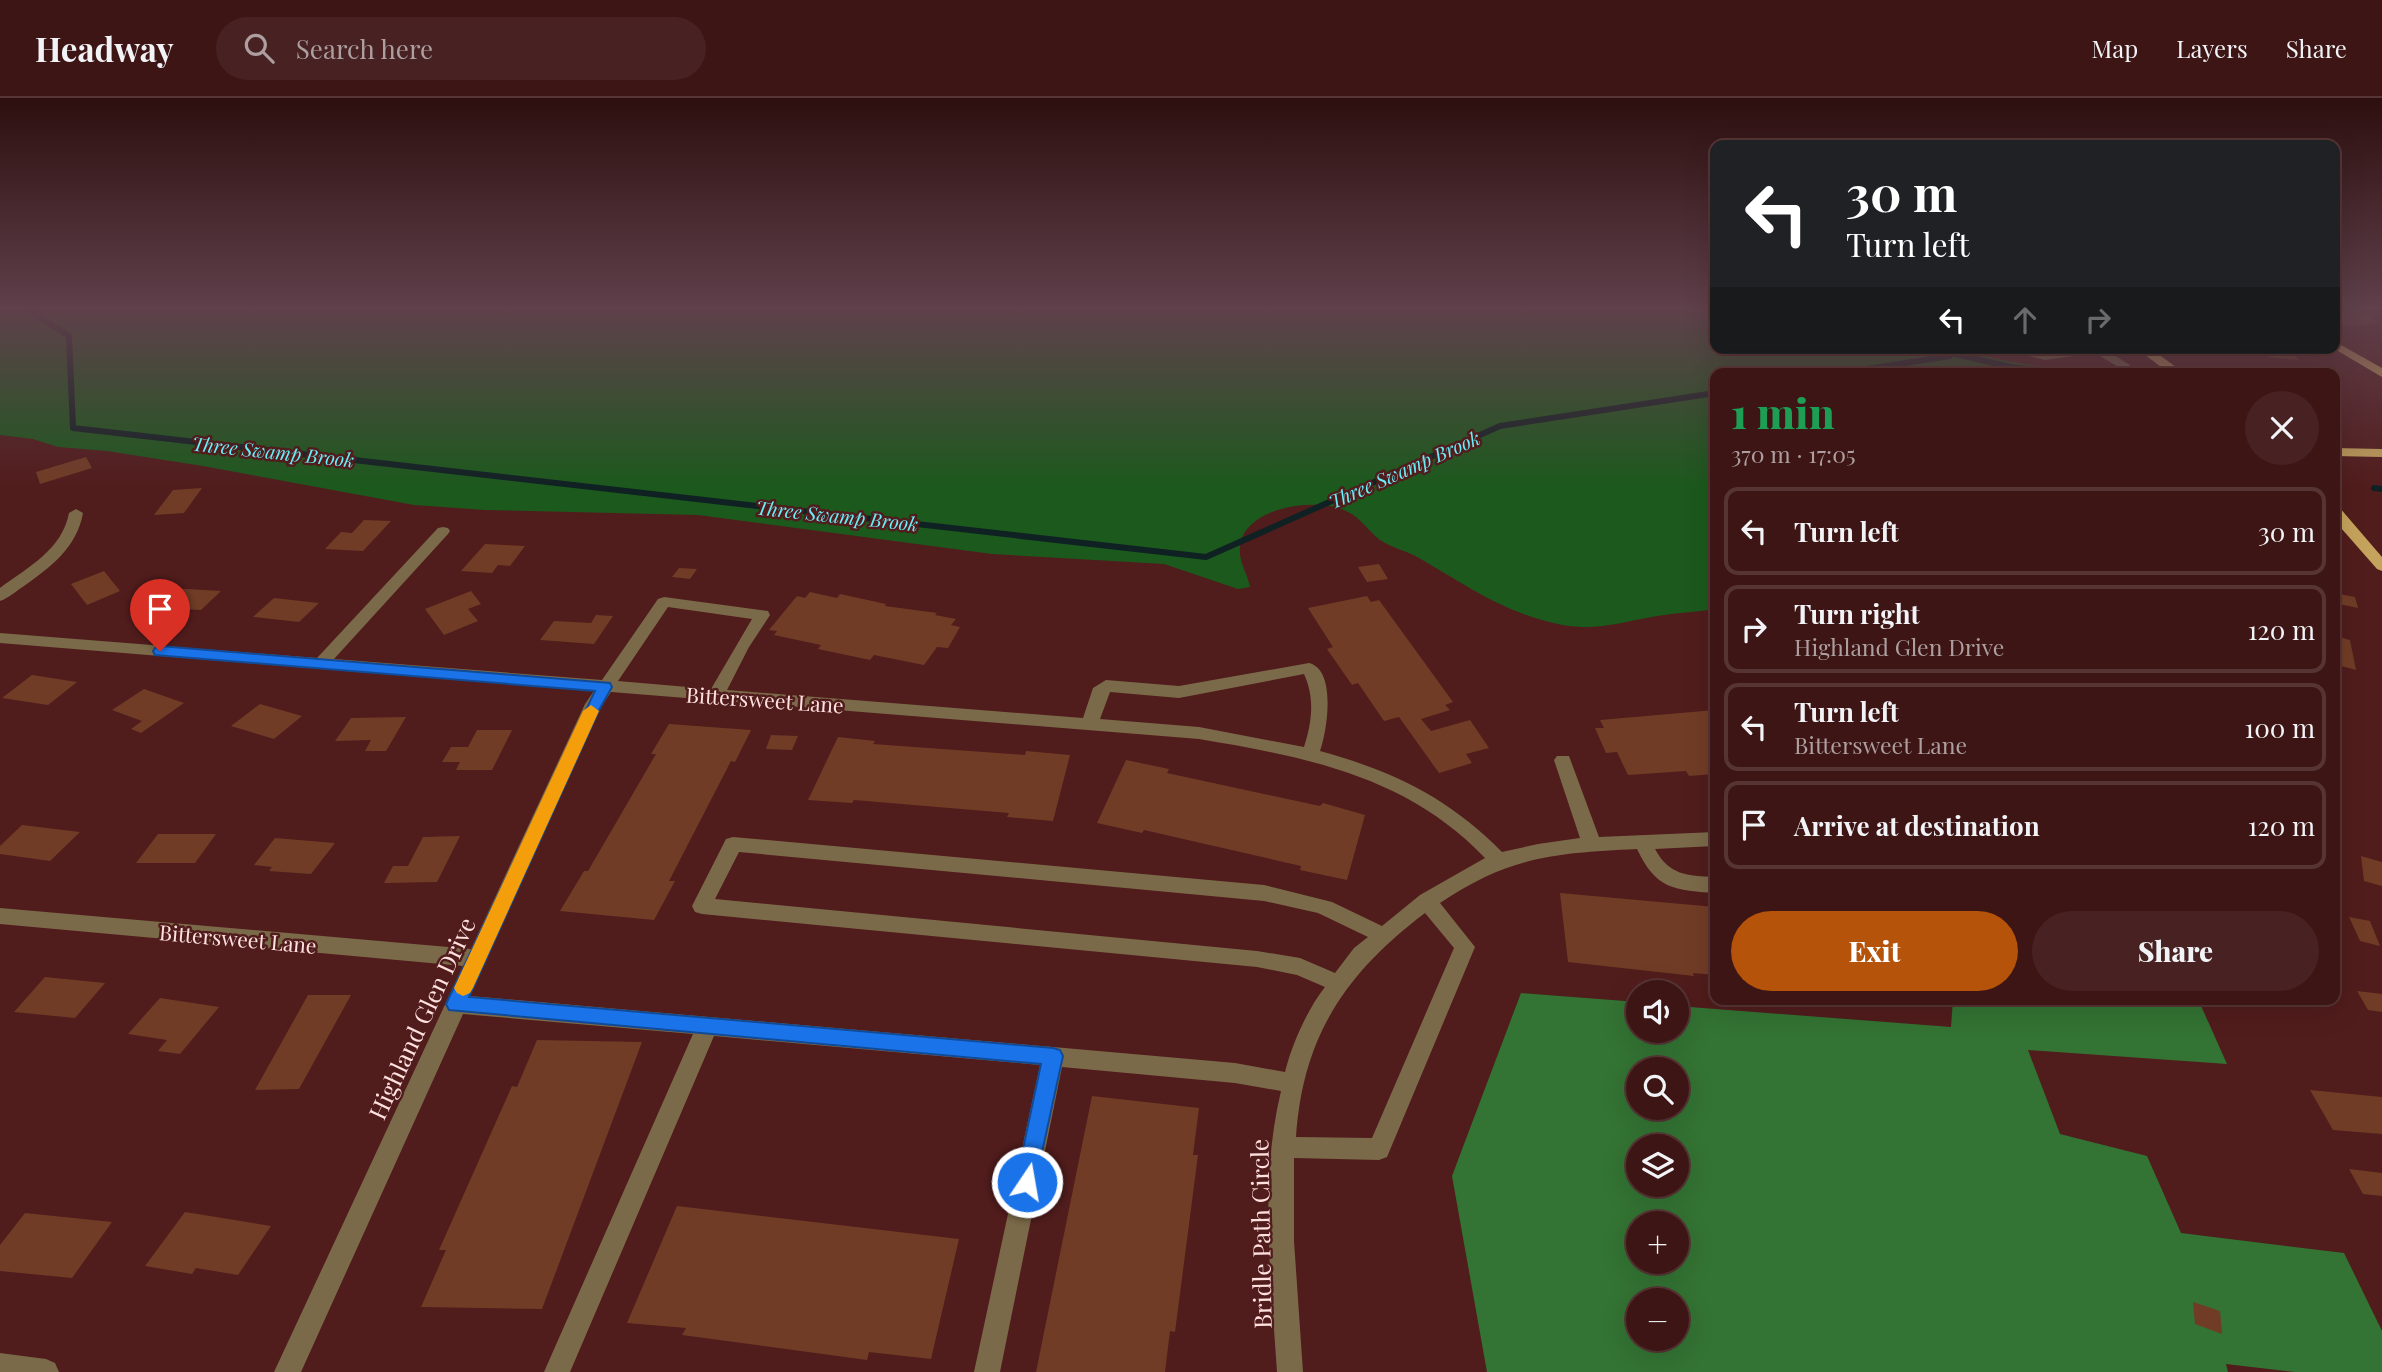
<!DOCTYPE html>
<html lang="en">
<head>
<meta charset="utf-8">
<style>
	body { margin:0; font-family:"Playfair Display",serif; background:#482222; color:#f1f3f6; height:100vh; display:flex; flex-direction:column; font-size:26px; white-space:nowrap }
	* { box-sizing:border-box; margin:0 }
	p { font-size:23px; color:#ad9fa0 }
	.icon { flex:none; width:38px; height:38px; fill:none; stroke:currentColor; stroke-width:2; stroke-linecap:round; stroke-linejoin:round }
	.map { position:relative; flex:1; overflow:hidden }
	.side { position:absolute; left:1710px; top:270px; width:630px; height:637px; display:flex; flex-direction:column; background:#3d1515; border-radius:14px; box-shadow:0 7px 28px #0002,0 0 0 2px #563434 }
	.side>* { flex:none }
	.banner { position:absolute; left:1710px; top:42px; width:630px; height:214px; border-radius:14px; box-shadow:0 7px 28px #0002,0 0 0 2px #563434; background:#202124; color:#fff; overflow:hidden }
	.buttons { position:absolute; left:1626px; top:882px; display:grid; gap:14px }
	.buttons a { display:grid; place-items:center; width:63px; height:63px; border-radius:50%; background:#3d1515; box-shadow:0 7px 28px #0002,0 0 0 2px #563434; font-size:35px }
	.pin { position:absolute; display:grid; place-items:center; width:60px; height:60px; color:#fff; margin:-72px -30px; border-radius:50% 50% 50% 0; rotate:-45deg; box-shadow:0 0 7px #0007 }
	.pin .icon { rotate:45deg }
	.me { position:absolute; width:77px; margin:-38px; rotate:12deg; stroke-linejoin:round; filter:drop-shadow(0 0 5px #0008) }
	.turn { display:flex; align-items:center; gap:24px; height:147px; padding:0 21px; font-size:32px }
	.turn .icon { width:91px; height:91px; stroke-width:2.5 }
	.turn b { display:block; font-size:49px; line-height:60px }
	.lanes { display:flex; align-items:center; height:66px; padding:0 21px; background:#0003; justify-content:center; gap:35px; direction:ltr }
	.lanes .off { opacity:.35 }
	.round { display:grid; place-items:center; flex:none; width:74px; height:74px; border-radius:37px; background:#482222 }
	.headline { display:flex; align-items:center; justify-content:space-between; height:119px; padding:0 21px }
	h1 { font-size:42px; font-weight:800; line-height:52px; color:#1e9e55 }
	.button { display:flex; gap:14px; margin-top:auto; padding:14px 21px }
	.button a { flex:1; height:80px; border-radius:42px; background:#b45309; color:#fff; font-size:28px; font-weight:800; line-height:80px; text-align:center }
	.button a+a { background:#482222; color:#f1f3f6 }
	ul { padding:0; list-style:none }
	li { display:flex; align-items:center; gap:21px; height:88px; margin:0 14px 10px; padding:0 7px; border:4px solid #563434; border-radius:14px }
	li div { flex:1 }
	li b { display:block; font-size:26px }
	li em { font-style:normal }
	header { display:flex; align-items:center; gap:42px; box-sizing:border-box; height:98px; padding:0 35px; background:#3d1515; border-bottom:2px solid #563434 }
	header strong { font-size:33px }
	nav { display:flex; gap:38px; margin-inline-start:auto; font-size:24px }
	.search { width:490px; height:63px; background:#482222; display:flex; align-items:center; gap:18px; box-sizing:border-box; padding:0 24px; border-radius:38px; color:#ad9fa0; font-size:26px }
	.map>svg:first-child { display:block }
</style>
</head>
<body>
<header>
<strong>Headway</strong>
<div class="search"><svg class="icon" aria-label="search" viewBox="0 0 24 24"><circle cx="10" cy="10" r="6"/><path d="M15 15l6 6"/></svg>Search here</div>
<nav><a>Map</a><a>Layers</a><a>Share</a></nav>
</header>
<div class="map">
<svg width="2382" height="1274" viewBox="0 0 2382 1274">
	<rect width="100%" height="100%" fill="#511c1c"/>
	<!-- green -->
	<path fill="#1c591d" d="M0,211H1715V250H1947L2012,264L2084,275H1715V511C1696,514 1676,515 1657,518C1611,526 1590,536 1542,522C1497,510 1459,483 1419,460C1407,453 1392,450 1380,442C1369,434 1361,420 1348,414C1320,399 1251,407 1241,443C1236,461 1247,473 1250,489L1238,491L1164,466L992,456L698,417L485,412L414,407L203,368L107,353L58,349L33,341L0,337Z"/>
	<!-- forest -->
	<path fill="#337333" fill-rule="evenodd" d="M1521,895L1638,904V933H1676L1677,908L1951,929L1953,901H2198L2227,966L2028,952L2060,1036L2147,1058L2181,1135L2344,1155L2382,1233V1274H2295L2226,1266L2228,1274H1487L1452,1078ZM1638,971H1676V1010H1638ZM1638,1048H1676V1087H1638ZM1638,1125H1676V1164H1638ZM1638,1202H1676V1241H1638Z"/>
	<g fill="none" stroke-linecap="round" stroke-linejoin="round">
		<!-- stream -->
		<g stroke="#102123" stroke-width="6">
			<path d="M27,211L69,238L73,330L1206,459L1500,328L1715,295"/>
			<path d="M1930,250L2011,269L2068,275"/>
			<path d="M1842,275L1950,258"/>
			<path d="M2374,390L2382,391"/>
		</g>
	</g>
	<!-- building -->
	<g fill="#703c26">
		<path d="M2360,213L2380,225L2347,228L2334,221V216Z"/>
		<path d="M2260,250L2290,252L2299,262L2268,259Z"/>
		<path d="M86,359L92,370L40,386L36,374Z"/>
		<path d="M202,390L184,415L154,417L173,392Z"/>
		<path d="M364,422L391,423L363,453L325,451L341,434L352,435Z"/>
		<path d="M485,446L525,448L510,468L498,467L492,475L461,473Z"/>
		<path d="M1379,466L1388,481L1367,484L1358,469Z"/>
		<path d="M679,470L697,471L690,481L672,479Z"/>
		<path d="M104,473L120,493L87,507L71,486Z"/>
		<path d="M2335,484L2339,496L2355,499L2358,510L2334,505Z"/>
		<path d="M169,490L221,493L201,512L149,509Z"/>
		<path d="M471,493L481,506L468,511L478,523L444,537L425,511Z"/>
		<path d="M810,494L837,500L840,496L886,506L885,508L937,515L935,517L956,521L951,527L960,529L948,550L937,549L924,567L874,557L870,562L818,551L821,547L774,537L777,533L769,532L797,498L805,500Z"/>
		<path d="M1367,498L1371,504L1379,502L1453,604L1445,607L1450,612L1421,621L1431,633L1470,622L1489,650L1466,656L1472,665L1439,675L1399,619L1384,623L1358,585L1352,587L1327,551L1333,549L1308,510Z"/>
		<path d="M274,500L319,505L299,524L253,519Z"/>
		<path d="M596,517L613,518L594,546L540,542L554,523L591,525Z"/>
		<path d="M2334,538L2350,542L2356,572L2334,566Z"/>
		<path d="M32,577L77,584L48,607L2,600Z"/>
		<path d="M144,591L184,605L141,635L131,631L142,623L112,612Z"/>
		<path d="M260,606L302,618L274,641L231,628Z"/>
		<path d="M1715,612V676L1689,678L1686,673L1628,677L1617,654L1606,655L1595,630H1604L1600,622Z"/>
		<path d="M406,619L386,653H365L371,642L335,643L351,620Z"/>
		<path d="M669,626L751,632L735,664L731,663L669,783H675L654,822L560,813L584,773H588L656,656H651Z"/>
		<path d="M477,632H512L492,672H456L460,664H442L451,649H468Z"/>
		<path d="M771,637L798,638L792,652L766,651Z"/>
		<path d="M838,639L875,643L873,646L1025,657L1026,653L1070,657L1053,723L1007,719L1009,715L854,702L852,705L808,702Z"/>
		<path d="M1126,662L1169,671L1167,675L1320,708L1323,705L1365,717L1347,782L1300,772L1301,768L1144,732L1142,735L1097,725Z"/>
		<path d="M22,727L80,734L50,763L0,756V748Z"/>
		<path d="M158,736H216L195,765H136Z"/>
		<path d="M460,738L437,784L384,785L393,768H408L423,739Z"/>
		<path d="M275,740L335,745L311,776L269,773L272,769L254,767Z"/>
		<path d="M2361,758L2382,764V788L2364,783Z"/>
		<path d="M1560,795L1715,809V877L1693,875L1694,878L1568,864Z"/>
		<path d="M2349,819L2370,823L2380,848L2360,843Z"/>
		<path d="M45,879L105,885L75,920L14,914Z"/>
		<path d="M2357,893L2382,896V914L2368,912Z"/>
		<path d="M308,897H351L299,991L255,992Z"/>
		<path d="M160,900L219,909L180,956L158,953L167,942L128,936Z"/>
		<path d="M537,942L642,944L542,1211L421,1209L446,1152H439L512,988L517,989Z"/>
		<path d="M2310,992L2382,999V1036L2333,1032Z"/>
		<path d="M1092,998L1199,1010L1193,1057H1198L1175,1234L1170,1233L1165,1274H1036Z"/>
		<path d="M2349,1071L2382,1075V1098L2363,1096Z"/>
		<path d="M677,1108L959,1141L931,1261L869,1254L867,1262L682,1237L686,1230L627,1225Z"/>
		<path d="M185,1114L271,1128L238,1177L196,1170L192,1176L145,1168Z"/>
		<path d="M25,1115L112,1124L72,1180L0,1173V1147Z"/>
		<path d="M2193,1204L2220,1213L2222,1236L2195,1226Z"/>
	</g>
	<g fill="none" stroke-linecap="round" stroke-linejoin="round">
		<!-- minor -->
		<g fill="#7b6a49" fill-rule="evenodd">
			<path d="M1996,250C2013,250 2031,254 2047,254C2070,254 2092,250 2115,250L2109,254L2130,267L2128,270H2120L2095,255L2045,262Z"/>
			<path d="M76,411L83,415C77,449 51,469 24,488C16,493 9,500 0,503V490C28,469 62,452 69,415Z"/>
			<path d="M443,429L448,430L450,433L448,436L334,561L602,582L658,501L664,499L768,513L770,517L749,549L727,592L1083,620L1093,590L1106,582L1179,588L1309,565C1337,572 1327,633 1320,653C1393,673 1449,700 1502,754L1538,746L1580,740L1554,662L1557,658H1569L1599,739L1715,734V748L1655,751C1669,777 1687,778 1715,779V795C1673,792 1656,791 1637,751C1556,755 1509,758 1440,805L1475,849L1387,1059L1379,1062L1294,1060V1143L1303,1274H1277C1271,1181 1259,1084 1281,993L1235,985L1062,969L1000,1274H974L1040,967L714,938L570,1274H544L693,936L463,916L301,1274H274L463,868L0,826V810L471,851L585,606L594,593L0,545V535L317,560L438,430ZM668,509L752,521L711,591L618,583ZM1304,576C1315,600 1312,624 1304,649L1199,629L1100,621L1110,594L1179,600ZM611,594L1199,641C1306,659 1407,678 1485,760L1420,797L1382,828L1332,804L1264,787L733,739L726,741L692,808L695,814L702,816L1257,869L1297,877L1325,889C1307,912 1292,946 1285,974L1235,965L470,898L602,607ZM739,754L1264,803L1318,815L1368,839L1354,850L1335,875L1300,860L1257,853L715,801ZM1425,815L1454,850L1372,1040L1296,1039C1303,937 1346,875 1425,815Z"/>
			<path d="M0,1255L46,1261L55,1265L59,1274H0Z"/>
		</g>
		<!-- major -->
		<g fill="#c6a35c" fill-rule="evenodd">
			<path d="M2334,243L2382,270V279L2333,250Z"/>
			<path d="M2136,250H2150L2184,275H2169Z"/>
			<path d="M2334,350L2382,351V359L2334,358Z"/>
			<path d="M2334,408L2339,409L2382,459V473L2377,471L2334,422Z"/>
		</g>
	</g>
	<!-- sky -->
	<linearGradient id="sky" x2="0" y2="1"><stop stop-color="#2d0f0f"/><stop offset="0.54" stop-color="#5f404b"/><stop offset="1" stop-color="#5f404b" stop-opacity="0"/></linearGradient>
	<rect width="2382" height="390" fill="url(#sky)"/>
	<!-- route -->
	<path fill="#1a73e8" stroke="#114b97" stroke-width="2" d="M160,548L610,585L612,589L598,614L469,899L1053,950L1060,952L1063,958L1034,1091L1027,1094L1019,1091L1016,1084L1041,966L449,912L446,906L595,593L155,557L153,553L155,550Z"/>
	<!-- slow -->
	<path fill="#f59e0b" d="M591,607L599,613L473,890L470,895L463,898L457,895L454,890L583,613Z"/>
	<g text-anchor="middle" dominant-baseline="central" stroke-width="5" stroke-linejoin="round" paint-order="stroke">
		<!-- far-water labels -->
		<g font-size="19" font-style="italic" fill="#69eefa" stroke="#511c1c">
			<text transform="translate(273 353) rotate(6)">Three Swamp Brook</text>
			<text transform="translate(1404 371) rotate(-24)">Three Swamp Brook</text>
			<text transform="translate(837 417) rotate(6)">Three Swamp Brook</text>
		</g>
		<!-- street labels -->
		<g font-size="21" fill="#ffe2e0" stroke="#511c1c">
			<text transform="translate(765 601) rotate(4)">Bittersweet Lane</text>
			<text transform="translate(238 840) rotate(5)">Bittersweet Lane</text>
		</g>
		<!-- near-street labels -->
		<g font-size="24" fill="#ffe2e0" stroke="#511c1c">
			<text transform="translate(421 920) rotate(-65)">Highland Glen Drive</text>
			<text transform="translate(1260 1136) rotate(-91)">Bridle Path Circle</text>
		</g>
	</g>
</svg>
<div class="buttons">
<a><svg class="icon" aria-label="sound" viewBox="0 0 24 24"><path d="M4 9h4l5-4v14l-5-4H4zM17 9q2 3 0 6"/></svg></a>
<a><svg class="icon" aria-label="search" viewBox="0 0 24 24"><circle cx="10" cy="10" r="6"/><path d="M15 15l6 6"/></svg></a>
<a><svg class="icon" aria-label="layers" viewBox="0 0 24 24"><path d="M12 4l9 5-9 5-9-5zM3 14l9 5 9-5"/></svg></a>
<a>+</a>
<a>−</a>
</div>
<div class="pin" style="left:160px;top:553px;background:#d93025"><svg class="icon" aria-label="arrive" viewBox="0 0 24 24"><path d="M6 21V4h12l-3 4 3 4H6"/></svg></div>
<svg class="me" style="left:1027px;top:1084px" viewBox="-20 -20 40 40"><circle r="17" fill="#1a73e8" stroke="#fff" stroke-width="3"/><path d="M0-11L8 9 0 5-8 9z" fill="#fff"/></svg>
<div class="banner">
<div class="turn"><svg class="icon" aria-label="left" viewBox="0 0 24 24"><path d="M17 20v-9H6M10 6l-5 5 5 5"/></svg><div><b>30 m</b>Turn left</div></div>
<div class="lanes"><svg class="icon" aria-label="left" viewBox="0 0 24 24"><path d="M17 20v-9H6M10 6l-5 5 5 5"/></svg><svg class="icon off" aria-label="ahead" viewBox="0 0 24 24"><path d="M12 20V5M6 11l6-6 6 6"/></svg><svg class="icon off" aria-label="right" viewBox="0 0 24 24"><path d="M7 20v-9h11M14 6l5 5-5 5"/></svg></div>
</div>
<section class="side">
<div class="headline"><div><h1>1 min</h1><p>370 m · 17:05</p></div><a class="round"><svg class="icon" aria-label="close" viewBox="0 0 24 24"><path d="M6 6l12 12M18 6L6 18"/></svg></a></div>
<ul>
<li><svg class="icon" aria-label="left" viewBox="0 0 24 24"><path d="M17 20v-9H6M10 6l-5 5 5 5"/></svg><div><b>Turn left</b></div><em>30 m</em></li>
<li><svg class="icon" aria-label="right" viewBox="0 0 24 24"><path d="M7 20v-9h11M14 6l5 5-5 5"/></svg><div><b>Turn right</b><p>Highland Glen Drive</p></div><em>120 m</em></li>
<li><svg class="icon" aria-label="left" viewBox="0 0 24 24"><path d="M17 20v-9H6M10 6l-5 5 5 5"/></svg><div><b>Turn left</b><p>Bittersweet Lane</p></div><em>100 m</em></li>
<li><svg class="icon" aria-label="arrive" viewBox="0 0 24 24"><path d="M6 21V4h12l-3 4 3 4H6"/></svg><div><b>Arrive at destination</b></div><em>120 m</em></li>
</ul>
<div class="button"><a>Exit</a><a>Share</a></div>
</section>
</div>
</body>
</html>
